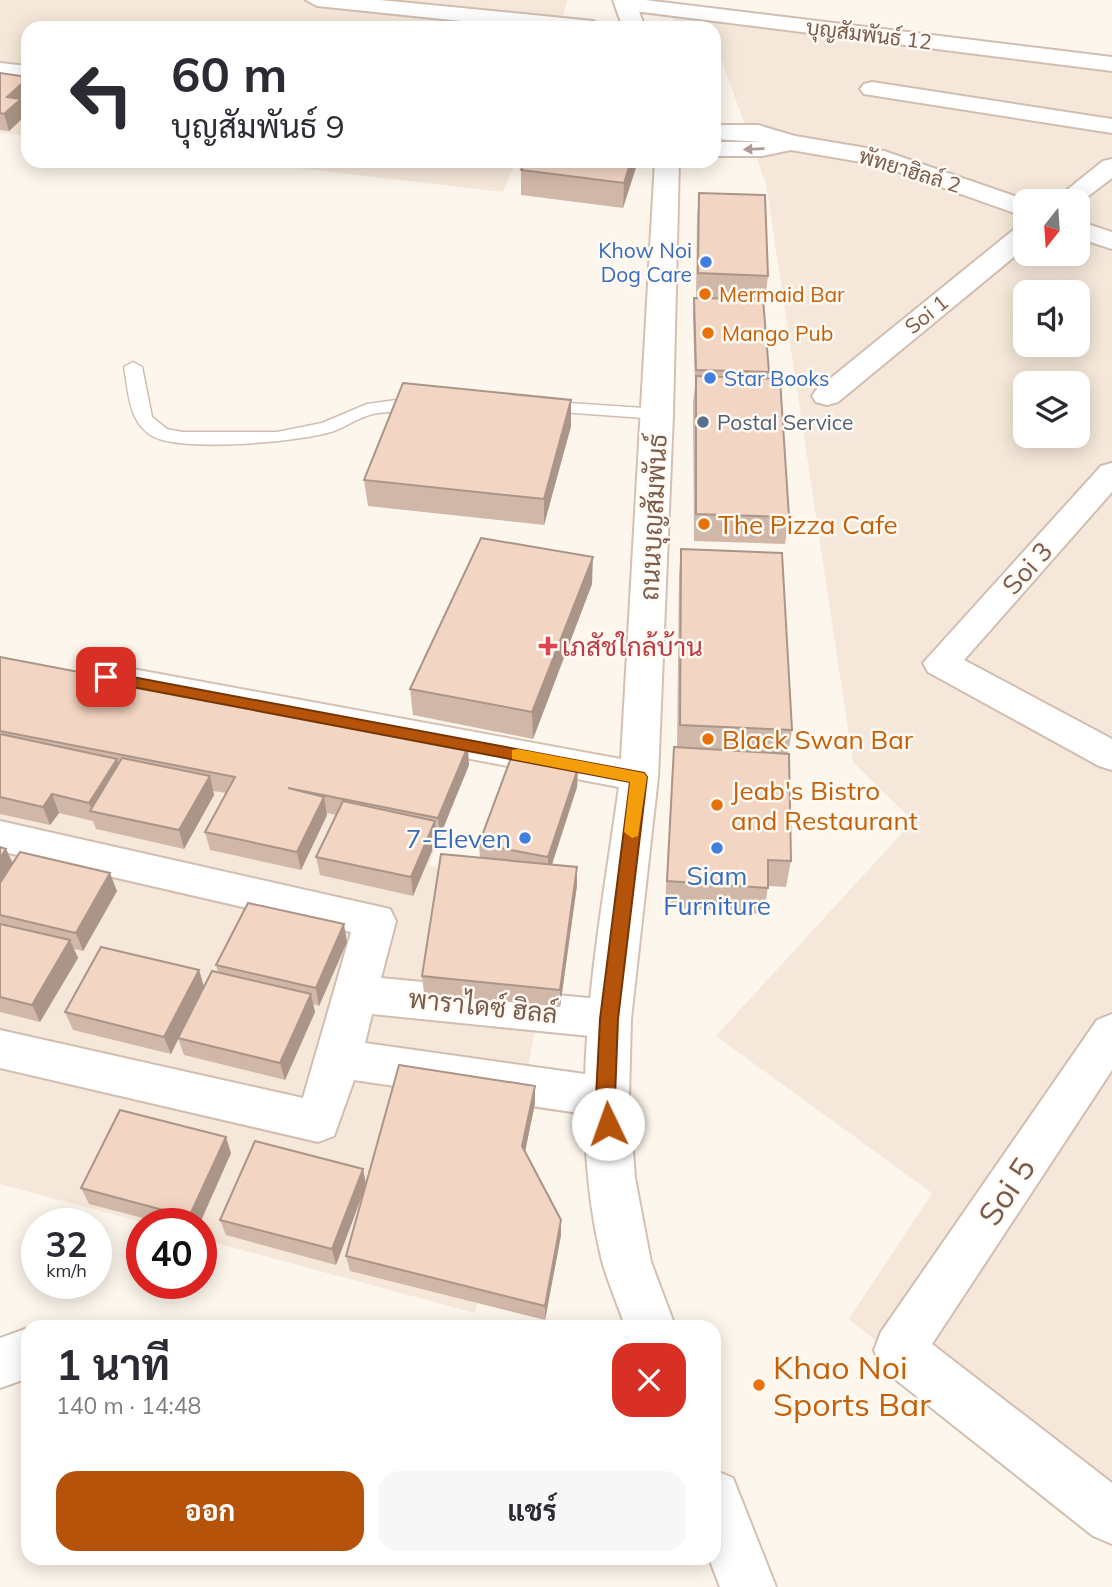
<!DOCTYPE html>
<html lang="th">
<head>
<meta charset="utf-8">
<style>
	body { margin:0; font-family:Mulish,Sarabun,sans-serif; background:#f7f7f7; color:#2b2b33; height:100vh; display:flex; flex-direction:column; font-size:26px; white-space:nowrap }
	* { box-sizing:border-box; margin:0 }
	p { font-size:23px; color:#7c7c81 }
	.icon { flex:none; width:38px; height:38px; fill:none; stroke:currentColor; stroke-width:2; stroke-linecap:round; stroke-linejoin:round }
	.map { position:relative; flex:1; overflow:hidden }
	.panel { position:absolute; left:21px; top:1320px; width:700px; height:245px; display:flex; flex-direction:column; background:#fff; border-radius:21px; box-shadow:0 4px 18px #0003 }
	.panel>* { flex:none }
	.guide { position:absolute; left:21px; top:21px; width:700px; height:147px; border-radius:21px; box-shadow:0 4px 18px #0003; background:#fff; color:#2b2b33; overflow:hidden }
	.needle { width:46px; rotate:197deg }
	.tools { position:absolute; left:1013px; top:189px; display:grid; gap:14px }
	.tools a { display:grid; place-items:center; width:77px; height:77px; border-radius:14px; background:#fff; box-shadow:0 4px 18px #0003; font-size:35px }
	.speed { position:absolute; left:21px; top:1208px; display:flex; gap:14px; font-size:35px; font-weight:700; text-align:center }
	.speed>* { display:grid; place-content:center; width:91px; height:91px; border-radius:50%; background:#fff; box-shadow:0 4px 18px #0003; line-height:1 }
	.speed small { font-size:18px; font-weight:400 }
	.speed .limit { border:10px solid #d22; background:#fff; color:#111 }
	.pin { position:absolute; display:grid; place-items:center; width:60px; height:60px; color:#fff; margin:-30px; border-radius:14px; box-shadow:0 4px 10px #0006 }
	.me { position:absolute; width:77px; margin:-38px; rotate:357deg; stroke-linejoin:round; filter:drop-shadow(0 0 5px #0008) }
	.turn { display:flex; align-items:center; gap:24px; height:147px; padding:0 35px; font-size:32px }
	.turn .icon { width:91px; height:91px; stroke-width:2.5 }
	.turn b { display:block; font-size:49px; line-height:60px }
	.round { display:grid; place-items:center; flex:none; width:74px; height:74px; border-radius:21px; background:#f7f7f7 }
	.headline { display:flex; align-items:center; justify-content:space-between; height:119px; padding:0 35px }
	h1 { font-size:42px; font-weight:700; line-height:52px }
	.button { display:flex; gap:14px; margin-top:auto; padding:14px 35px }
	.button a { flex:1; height:80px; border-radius:21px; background:#b45309; color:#fff; font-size:28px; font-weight:700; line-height:80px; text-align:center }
	.button a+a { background:#f7f7f7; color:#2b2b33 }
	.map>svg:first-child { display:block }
</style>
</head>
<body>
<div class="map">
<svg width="1112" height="1587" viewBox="0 0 1112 1587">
	<rect width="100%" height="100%" fill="#fdf6ec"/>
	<!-- residential -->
	<g fill="#f5e8da" fill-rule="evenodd">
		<path d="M0,0H567L560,28H28V136L0,133Z"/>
		<path d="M666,12L1112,70V1532L849,1319L932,1193L716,1036L913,821L853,762L766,184L719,53L714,50V28H681ZM1026,201H1078V254H1026ZM1026,292H1078V345H1026ZM1026,383H1078V436H1026Z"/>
		<path d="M237,161H516L503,192Z"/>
		<path d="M0,748L440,836L429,865L557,905L525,1086L475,1313L201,1239V1223H145L0,1184Z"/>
	</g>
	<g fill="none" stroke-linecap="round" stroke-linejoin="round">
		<defs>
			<g id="lane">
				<path d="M133,362L142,367L152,417L167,429L182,432H277L322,423L367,404L425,396L434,401C423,414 389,410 373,414C359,417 347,426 334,431C301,442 185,452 154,437C128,423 129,393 124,367Z"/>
				<path d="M539,401L658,409L667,414L658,419L533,410L530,406L533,402Z"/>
			</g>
			<g id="street">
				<path d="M306,0H380L593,21L604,28H529L317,6Z"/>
				<path d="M618,0H645L1112,57V71L626,10L619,8L615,4Z"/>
				<path d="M0,63L28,66V80L0,77Z"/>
				<path d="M872,82L1112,119V133L864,94L860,89L864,84Z"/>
				<path d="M714,125H758L795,136L884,151L1029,201H1026V217L879,165L791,150L762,156H714V142H763L714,139Z"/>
				<path d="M1112,159V178L1078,204V201H1053L1103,161Z"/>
				<path d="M1078,221L1112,232V249L1078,238Z"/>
				<path d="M1026,225V247L838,402L827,405L816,402L812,396L816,390L1017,227Z"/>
				<path d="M1112,463V492L964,660L1112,739V770L1099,766L928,672L923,663L1101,466Z"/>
				<path d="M0,821L390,909L396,921L381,978L609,1000L624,1006L631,1019L624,1032L609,1038L372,1014L365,1043L606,1077L622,1083L629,1097L622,1111L606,1117L354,1080L334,1136L318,1142L0,1068V1030L303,1098L351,932L0,851Z"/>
				<path d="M1112,1014V1070L932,1344L1112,1483V1544L1093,1536L881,1368L874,1350L881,1332L1097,1020Z"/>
				<path d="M28,1328V1378L0,1388V1338Z"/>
			</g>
			<g id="secondary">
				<path d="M613,0H635L645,28H623Z"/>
				<path d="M655,161H679L673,414L658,777L631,1019L629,1097L635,1178L651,1262L675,1326H625C618,1305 608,1283 602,1261C564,1104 597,944 619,787L111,691L98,687L93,678L98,669L111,665L621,759Z"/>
				<path d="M714,1470L733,1478L776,1587H720L709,1558H714Z"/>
			</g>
		</defs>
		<!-- lane casing -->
		<use href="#lane" stroke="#d1beb0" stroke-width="3"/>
		<!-- street casing -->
		<use href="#street" stroke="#d1beb0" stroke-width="4"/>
		<!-- secondary casing -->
		<use href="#secondary" stroke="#d6c0b0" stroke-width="4"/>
		<!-- lane -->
		<use href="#lane" fill="#fff" fill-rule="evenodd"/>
		<!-- street -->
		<use href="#street" fill="#fff" fill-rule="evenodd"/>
		<!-- secondary -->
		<use href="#secondary" fill="#fff" fill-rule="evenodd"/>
	</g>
	<!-- wall -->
	<g fill="#d1b7a8">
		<path d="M0,73L28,77V99L22,104L24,111L28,107V127L25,116L9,131L0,130Z"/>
		<path d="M234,161H276L272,166Z"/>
		<path d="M526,161H638L623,208L521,195V170Z"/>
		<path d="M699,193L768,276L765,302H763L769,372L768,378L789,517L785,544L694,541L693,402L695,386L693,316L694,298H696L697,218Z"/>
		<path d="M571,400V426L544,525L368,506L364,480Z"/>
		<path d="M681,549L792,730L788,754L791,861L786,887L768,886L764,914L665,907L672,773L674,747H677L679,576Z"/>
		<path d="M592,584L533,739L413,715L410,689Z"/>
		<path d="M0,657L469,765L440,836L437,835V839L413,896L320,875L316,857L336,815L327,813V815L301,870L210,850L205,832L226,793L213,791L214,795L184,849L96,829L93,821L59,813L50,825L0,814Z"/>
		<path d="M578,768L577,787L552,865L577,867V885L560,1007L424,994L422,976L480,858L479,844Z"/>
		<path d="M0,847L6,849L13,863L117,891L83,951L74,949L78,958L40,1022L0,1012Z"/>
		<path d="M347,942L319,1006L313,1004L315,1012L285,1080L184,1055L178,1038L171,1054L73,1030L65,1012L199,970L204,987L218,972L216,965Z"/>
		<path d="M535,1103L525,1151L561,1220V1235L545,1320L350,1271L346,1256L365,1188L336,1265L226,1235L220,1220L363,1169L366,1184Z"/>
		<path d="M231,1153L200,1223H162L89,1204L81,1188Z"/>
	</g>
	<!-- shaded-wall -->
	<g fill="#aa9588">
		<path d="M28,78V99L22,104L25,116L9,131L4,114L7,97Z"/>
		<path d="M631,161H638L637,164L623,208L624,183Z"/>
		<path d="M571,400V426L544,525V499Z"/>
		<path d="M593,557L592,584L533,739L532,712Z"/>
		<path d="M468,746L469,765L440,836L438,818Z"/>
		<path d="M117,759L123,777L93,812L89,803Z"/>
		<path d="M578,768L577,787L548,876V857Z"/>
		<path d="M210,776L214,795L184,849L179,830Z"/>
		<path d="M52,794L59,813L50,825L43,807Z"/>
		<path d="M324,797L327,815L301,870L297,852Z"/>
		<path d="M435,821L437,839L413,896L411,877Z"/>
		<path d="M6,849L14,867L0,889V858Z"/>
		<path d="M577,867V885L560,1007V990Z"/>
		<path d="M110,873L117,891L83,951L76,933Z"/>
		<path d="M344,924L347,942L319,1006L316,988Z"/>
		<path d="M70,940L78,958L40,1022L32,1005Z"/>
		<path d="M199,970L204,987L171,1054L164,1037Z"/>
		<path d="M311,994L315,1012L285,1080L280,1063Z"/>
		<path d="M535,1086V1103L523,1162L522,1146Z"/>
		<path d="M226,1137L231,1153L200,1223H192L189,1217Z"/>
		<path d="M363,1169L366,1185L336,1265L332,1249Z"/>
		<path d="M561,1220V1235L545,1320V1306Z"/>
	</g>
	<!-- building -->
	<g fill="#f3d5c3" stroke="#aa9588" stroke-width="2">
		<path d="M0,73L28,77V78L7,97L21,99L4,114L0,113Z"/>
		<path d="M526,161H631L624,183L521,170Z"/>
		<path d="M699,193L765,195L768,276L698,273Z"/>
		<path d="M694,298L763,299L769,372L696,370Z"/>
		<path d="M696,376L780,379L789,517L696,514Z"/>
		<path d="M403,383L571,400L544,499L364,480Z"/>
		<path d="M481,538L593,557L532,712L410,689Z"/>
		<path d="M681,549L782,553L792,730L680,725Z"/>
		<path d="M0,657L468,746L438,818L288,788L324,797L297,852L205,832L235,777L0,731Z"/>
		<path d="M0,734L117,759L89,803L52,794L43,807L0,797Z"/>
		<path d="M674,747L789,754L791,861L768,860V888L667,881Z"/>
		<path d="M512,755L578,768L548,857L479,844Z"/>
		<path d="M122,758L210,776L179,830L90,811Z"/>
		<path d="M343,801L435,821L411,877L316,857Z"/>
		<path d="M0,847L6,849L0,858Z"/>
		<path d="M20,852L110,873L76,933L0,915V883Z"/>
		<path d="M441,854L577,867L560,990L422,976Z"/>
		<path d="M248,903L344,924L316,988L216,965Z"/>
		<path d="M0,924L70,940L32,1005L0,997Z"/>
		<path d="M101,947L199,970L164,1037L65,1012Z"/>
		<path d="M212,971L311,994L280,1063L178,1038Z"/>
		<path d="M399,1065L535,1086L522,1146L561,1220L545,1306L346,1256Z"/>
		<path d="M120,1110L226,1137L189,1217L81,1188Z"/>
		<path d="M255,1141L363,1169L332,1249L220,1220Z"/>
	</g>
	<!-- one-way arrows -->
	<defs><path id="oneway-solid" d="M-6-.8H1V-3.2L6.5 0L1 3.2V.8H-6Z" transform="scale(1.75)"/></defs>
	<use fill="#af9d94" href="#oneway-solid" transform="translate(754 149) rotate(178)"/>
	<!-- route -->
	<path fill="#b45309" stroke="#753606" stroke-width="2" d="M106,672L644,773L647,777L618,1019L615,1097L617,1124L615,1130L608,1132L601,1130L596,1097L600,1019L630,782L101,681L99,677Z"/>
	<!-- slow -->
	<path fill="#f59e0b" d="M518,749L644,773L647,777L638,836L632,838L624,832L630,782L512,759V750Z"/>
	<!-- markers -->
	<g fill="#3f7fe0" stroke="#fffaf3" stroke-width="2.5">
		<circle cx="706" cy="262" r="7"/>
		<circle cx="710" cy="378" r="7"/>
		<circle cx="525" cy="838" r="7"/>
		<circle cx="717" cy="848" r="7"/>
	</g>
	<g fill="#e8710a" stroke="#fffaf3" stroke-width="2.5">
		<circle cx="705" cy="294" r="7"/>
		<circle cx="708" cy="333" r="7"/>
		<circle cx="704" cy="524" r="7"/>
		<circle cx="708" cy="739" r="7"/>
		<circle cx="717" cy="805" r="7"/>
		<circle cx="759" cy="1385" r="7"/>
	</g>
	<circle fill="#5c6f8a" stroke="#fffaf3" stroke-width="2.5" cx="703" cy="422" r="7"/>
	<path fill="#e0444e" stroke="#fffaf3" stroke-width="2.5" d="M544.5 635.5h7v7h7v7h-7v7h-7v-7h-7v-7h7z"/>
	<g text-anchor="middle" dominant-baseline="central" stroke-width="5" stroke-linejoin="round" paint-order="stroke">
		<!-- far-street labels -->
		<g font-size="21" fill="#7a5c4d" stroke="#fffaf3">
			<text transform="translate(869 34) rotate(7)">บุญสัมพันธ์ 12</text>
			<text transform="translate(910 170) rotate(17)">พัทยาฮิลล์ 2</text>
			<text transform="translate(926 314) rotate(-39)">Soi 1</text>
		</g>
		<!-- far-shop labels -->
		<g font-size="21" fill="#366cbe" stroke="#fffaf3" text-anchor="end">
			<text x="692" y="250">Khow Noi<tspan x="692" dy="24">Dog Care</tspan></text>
			<text x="724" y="378" text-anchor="start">Star Books</text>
		</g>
		<!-- far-food labels -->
		<g font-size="21" fill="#c56008" stroke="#fffaf3" text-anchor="start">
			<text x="719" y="294">Mermaid Bar</text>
			<text x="722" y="333">Mango Pub</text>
		</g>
		<!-- far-service labels -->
		<g font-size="21" fill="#4e5e75" stroke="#fffaf3" text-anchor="start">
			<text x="717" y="422">Postal Service</text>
		</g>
		<!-- street labels -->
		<g font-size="26" fill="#7a5c4d" stroke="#fffaf3">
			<text transform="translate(653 517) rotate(-87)">ถนนบุญสัมพันธ์</text>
			<text transform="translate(1027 568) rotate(-48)">Soi 3</text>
			<text transform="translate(483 1006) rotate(6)">พาราไดซ์ ฮิลล์</text>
		</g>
		<!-- food labels -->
		<g font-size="26" fill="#c56008" stroke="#fffaf3" text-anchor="start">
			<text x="718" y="524">The Pizza Cafe</text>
			<text x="722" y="739">Black Swan Bar</text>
			<text x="731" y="790">Jeab's Bistro<tspan x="731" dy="30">and Restaurant</tspan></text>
		</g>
		<!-- health labels -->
		<g font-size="26" fill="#be3a42" stroke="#fffaf3" text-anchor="start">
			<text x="562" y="646">เภสัชใกล้บ้าน</text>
		</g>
		<!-- shop labels -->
		<g font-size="26" fill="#366cbe" stroke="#fffaf3" text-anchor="end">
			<text x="511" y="838">7-Eleven</text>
			<text x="717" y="875" text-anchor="middle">Siam<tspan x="717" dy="30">Furniture</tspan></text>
		</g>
		<!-- near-street labels -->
		<g font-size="32" fill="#7a5c4d" stroke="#fffaf3">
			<text transform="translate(1006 1191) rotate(-56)">Soi 5</text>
		</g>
		<!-- near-food labels -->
		<g font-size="32" fill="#c56008" stroke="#fffaf3" text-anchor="start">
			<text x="773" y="1367">Khao Noi<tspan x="773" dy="37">Sports Bar</tspan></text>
		</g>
	</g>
</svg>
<div class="tools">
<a><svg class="needle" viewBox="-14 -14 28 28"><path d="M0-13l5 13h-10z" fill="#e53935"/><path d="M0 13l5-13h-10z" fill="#7c7c81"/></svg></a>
<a><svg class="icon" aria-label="sound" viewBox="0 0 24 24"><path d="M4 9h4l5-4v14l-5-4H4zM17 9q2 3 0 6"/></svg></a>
<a><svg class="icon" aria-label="layers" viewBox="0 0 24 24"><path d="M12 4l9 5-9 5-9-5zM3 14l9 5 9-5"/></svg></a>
</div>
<div class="speed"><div>32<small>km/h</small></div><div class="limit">40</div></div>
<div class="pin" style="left:106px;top:677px;background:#d93025"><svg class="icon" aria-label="arrive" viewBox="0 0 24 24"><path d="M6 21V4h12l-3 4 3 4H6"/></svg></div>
<svg class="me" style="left:608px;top:1124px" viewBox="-20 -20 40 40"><circle r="19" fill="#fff"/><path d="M0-13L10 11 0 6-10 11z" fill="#b45309"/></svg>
<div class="guide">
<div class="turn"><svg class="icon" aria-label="left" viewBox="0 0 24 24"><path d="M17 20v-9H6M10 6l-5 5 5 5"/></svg><div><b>60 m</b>บุญสัมพันธ์ 9</div></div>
</div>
<section class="panel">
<div class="headline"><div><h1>1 นาที</h1><p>140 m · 14:48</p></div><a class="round" style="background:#d93025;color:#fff"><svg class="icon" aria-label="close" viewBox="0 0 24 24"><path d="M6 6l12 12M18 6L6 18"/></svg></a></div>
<div class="button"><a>ออก</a><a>แชร์</a></div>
</section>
</div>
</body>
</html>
